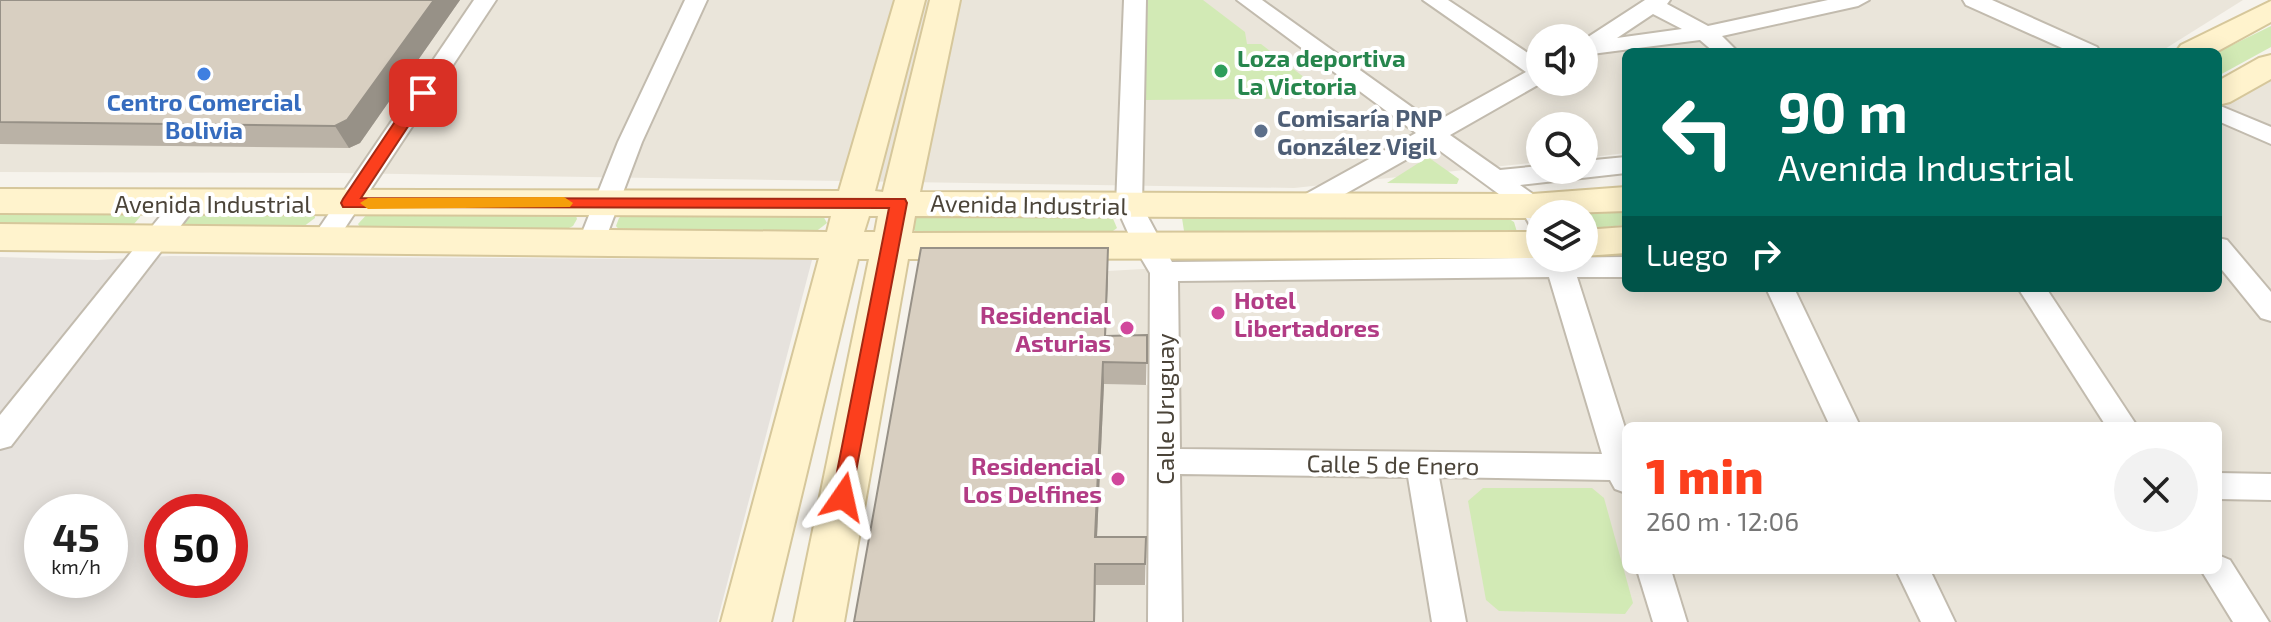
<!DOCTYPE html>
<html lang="es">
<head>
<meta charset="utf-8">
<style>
	body { margin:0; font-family:"Exo 2",sans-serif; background:#f2f2f2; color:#222; height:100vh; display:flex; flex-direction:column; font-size:30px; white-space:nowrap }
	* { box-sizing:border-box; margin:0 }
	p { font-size:26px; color:#767676 }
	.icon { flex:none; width:44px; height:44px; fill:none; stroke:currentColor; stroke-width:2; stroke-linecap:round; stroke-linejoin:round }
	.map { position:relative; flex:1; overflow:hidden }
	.panel { position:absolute; left:1622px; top:422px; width:600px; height:152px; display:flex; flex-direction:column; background:#fff; border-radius:12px; box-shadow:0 4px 20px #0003 }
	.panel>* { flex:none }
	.hud { position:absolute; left:1622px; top:48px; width:600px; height:244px; border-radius:12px; box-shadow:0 4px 20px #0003; background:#00695c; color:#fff; overflow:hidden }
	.fabs { position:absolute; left:1526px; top:24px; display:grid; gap:16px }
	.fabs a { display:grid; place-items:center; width:72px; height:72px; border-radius:50%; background:#fff; box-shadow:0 4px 20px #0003; font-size:40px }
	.speed { position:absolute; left:24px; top:494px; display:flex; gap:16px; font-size:40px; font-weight:700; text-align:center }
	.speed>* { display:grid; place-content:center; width:104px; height:104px; border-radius:50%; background:#fff; box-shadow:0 4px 20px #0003; line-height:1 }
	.speed small { font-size:20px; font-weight:400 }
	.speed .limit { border:12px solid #d22; background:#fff; color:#111 }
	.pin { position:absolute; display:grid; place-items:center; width:68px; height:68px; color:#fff; margin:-34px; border-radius:16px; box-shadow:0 4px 12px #0006 }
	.me { position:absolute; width:88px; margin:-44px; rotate:11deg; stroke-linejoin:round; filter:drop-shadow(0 0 6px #0008) }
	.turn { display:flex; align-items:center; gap:28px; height:168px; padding:0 24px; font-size:36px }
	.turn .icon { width:104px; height:104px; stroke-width:2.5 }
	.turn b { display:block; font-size:56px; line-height:68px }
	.then { display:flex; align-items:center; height:76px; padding:0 24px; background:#0003; gap:16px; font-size:30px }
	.round { display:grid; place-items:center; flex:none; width:84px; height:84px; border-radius:42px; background:#f2f2f2 }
	.head { display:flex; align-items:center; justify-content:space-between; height:136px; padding:0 24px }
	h1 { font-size:48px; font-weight:800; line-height:60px; color:#fc3f1d }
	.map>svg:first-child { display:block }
</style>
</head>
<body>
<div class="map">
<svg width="2271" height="622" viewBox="0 0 2271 622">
	<rect width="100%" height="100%" fill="#f6f3ec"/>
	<!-- residential -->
	<g fill="#eae5da" fill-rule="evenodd">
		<path d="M0,0H2243L2160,52H1626V153L1584,158V126H1540V162L1294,188L339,173L0,172ZM1540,38H1584V82H1540Z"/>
		<path d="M2271,57V622H1095L1096,585H1150L1151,558H1096L1104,384L1154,385L1153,358H1105L1108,271L1195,266L1626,261V288H2218V123L2221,92ZM1626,426H2218V570H1626Z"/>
	</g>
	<!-- industrial -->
	<path fill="#e6e2dd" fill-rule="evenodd" d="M170,256L812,260L717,622H0V257L97,260ZM42,512H110V580H42ZM162,512H230V580H162Z"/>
	<!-- green -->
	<g fill="#d2eab5">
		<path d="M1145,0H1203L1245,32L1247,44H1261L1331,98L1146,100Z"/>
		<path d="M2271,26V47L2218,76V52Z"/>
		<path d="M1428,157L1459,179L1457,184L1387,183Z"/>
		<path d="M1626,205V225L1584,229V214H1572Z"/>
		<path d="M0,209L141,210L140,217L134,224L122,229L0,227Z"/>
		<path d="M191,211H314L315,218L299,230L180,229L184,216Z"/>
		<path d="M370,211L575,212L577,219L573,226L563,231L361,229L358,224Z"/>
		<path d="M625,213L822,214L827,223L814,233L620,231L616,226L619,218Z"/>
		<path d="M922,213L1111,214L1117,228L1109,234H917L913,228L915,217Z"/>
		<path d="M1194,213L1506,217L1514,222L1517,232L1508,236L1194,235L1184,231L1182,218Z"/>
		<path d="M1483,488H1592L1604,498L1633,603L1625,614L1499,611L1486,600L1468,501Z"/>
	</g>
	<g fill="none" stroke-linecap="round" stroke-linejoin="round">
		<defs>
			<g id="street">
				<path d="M474,0H496L333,246L324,249L315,246L311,240L315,234Z"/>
				<path d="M685,0H707L642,142L604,243L600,250L591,252L582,250L578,243L618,142Z"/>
				<path d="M1124,0H1146L1142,206L1172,262L1626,257V277H1577L1626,431V493L1615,489L1610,480L1439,477L1466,622H1432L1408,477L1180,474L1182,622H1148L1150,273L1134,246L1116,206ZM1549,277L1602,454L1180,449L1178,281Z"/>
				<path d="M1237,0H1262L1434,123L1526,72L1423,0H1448L1540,61V82H1543L1450,135L1500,170L1540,166V170H1584V161L1626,157V173L1520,185L1541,200L1549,214H1540V230L1531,227L1522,211L1432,145L1313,212L1304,215L1295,212L1291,206L1295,200L1416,133Z"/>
				<path d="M1645,0H1670L1667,4L1708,26L1828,0H1869L1858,6L1722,36L1738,52H1714L1700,40L1584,55L1585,39ZM1653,14L1682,29L1617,38Z"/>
				<path d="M1963,0H1992L2097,47L2100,52H2071L1966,5Z"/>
				<path d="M2218,105L2271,127V144L2218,121Z"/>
				<path d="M184,195L193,198L197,204L193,210L11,446L0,449V415L175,198Z"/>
				<path d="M2218,238L2227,240L2271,292V321L2261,318L2218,265Z"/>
				<path d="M1766,288H1794L1860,426H1830Z"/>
				<path d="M2018,288H2046L2137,426H2106Z"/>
				<path d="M2218,473L2271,474V500L2218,499Z"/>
				<path d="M2218,555L2230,560L2269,622H2233L2201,570H2218Z"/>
				<path d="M1637,570H1671L1687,622H1653Z"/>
				<path d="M1896,570H1930L1955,622H1921Z"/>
			</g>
			<g id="secondary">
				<path d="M895,0H925L875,191L883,192L930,0H960L920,192L1532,194L1626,187V211L1540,214V218H1532L915,216L912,233L1540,232L1541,258L908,259L844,622H794L869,259H858L771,622H721L819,258L0,250V224L827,232L831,216L0,213V189L839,191ZM869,216H878L875,232H864Z"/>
				<path d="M2271,1V22L2216,52H2176L2181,45Z"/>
				<path d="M2271,55V79L2230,102L2218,105V81L2259,58Z"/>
				<path d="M1626,227V253L1584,256V230Z"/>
			</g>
		</defs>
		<!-- street casing -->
		<use href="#street" stroke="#c2bbae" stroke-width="4"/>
		<!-- secondary casing -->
		<use href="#secondary" stroke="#d6c79b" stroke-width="4"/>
		<!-- street -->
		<use href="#street" fill="#fff" fill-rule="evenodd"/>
		<!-- secondary -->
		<use href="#secondary" fill="#fff3cd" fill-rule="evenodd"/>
	</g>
	<!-- wall -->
	<g fill="#bab2a6">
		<path d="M0,0H460L360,143L349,148L0,144Z"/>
		<path d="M1108,271L1106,336L1147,335L1146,385L1104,384L1097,537H1146L1145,585H1096L1095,622H854Z"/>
	</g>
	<!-- shaded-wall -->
	<g fill="#979187">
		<path d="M434,0H460L360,143L349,148L335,126Z"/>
		<path d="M1108,248V271L1105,358V336Z"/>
		<path d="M1103,362L1104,384L1096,558L1095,537Z"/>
	</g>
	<!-- building -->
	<g fill="#d8cfc1" stroke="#979187" stroke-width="2">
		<path d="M0,0H434L347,120L335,126L0,122Z"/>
		<path d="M921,248H1108L1105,336L1147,335V363L1103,362L1095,537H1146L1145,564H1095L1094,622H854Z"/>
	</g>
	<!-- route -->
	<path fill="#fc3f1d" stroke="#a42913" stroke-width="2" d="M423,88L430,93L361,198L905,199L907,203L850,503L843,505L835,503L832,497L889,208L343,207L341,203L343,199L417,89Z"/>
	<!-- slow -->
	<path fill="#f59e0b" d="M564,197L573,203L570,207L368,209L360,203L368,198Z"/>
	<!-- markers -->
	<circle fill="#2e9e5b" stroke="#fff" stroke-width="3" cx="1221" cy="71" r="8"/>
	<circle fill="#3f7fe0" stroke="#fff" stroke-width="3" cx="204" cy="74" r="8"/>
	<circle fill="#5c6f8a" stroke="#fff" stroke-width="3" cx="1261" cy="131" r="8"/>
	<g fill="#d1479c" stroke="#fff" stroke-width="3">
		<circle cx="1218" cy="313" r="8"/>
		<circle cx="1127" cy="328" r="8"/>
		<circle cx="1118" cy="479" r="8"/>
	</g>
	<g text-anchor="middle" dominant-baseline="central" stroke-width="8" stroke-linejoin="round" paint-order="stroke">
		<!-- leisure labels -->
		<g font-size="24" font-weight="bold" fill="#27864d" stroke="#fff" text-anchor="start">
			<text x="1237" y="57">Loza deportiva<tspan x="1237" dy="28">La Victoria</tspan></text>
		</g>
		<!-- shop labels -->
		<g font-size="24" font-weight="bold" fill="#366cbe" stroke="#fff">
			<text x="204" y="101">Centro Comercial<tspan x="204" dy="28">Bolivia</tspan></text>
		</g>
		<!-- service labels -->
		<g font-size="24" font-weight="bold" fill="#4e5e75" stroke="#fff" text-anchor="start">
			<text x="1277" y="117">Comisaría PNP<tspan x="1277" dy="28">González Vigil</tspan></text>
		</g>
		<!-- street labels -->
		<g font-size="24" fill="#4b4439" stroke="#fff">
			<text x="213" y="203">Avenida Industrial</text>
			<text transform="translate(1029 204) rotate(1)">Avenida Industrial</text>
			<text transform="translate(1164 409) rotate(-90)">Calle Uruguay</text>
			<text transform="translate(1393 464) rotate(1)">Calle 5 de Enero</text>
		</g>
		<!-- hotel labels -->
		<g font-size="24" font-weight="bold" fill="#b23c85" stroke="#fff" text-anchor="end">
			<text x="1234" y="299" text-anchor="start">Hotel<tspan x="1234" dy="28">Libertadores</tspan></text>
			<text x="1111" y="314">Residencial<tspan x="1111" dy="28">Asturias</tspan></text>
			<text x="1102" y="465">Residencial<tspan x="1102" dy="28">Los Delfines</tspan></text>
		</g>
	</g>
</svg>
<div class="fabs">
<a><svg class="icon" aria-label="sound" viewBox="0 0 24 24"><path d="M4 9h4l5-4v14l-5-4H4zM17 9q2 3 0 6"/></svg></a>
<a><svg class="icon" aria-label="search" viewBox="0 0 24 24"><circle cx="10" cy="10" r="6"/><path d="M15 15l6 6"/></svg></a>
<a><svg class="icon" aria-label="layers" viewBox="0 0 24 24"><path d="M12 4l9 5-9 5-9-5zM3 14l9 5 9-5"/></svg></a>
</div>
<div class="speed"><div>45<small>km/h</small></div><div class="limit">50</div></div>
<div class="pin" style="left:423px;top:93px;background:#d93025"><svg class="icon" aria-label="arrive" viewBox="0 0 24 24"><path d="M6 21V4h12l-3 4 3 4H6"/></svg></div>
<svg class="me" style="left:843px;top:497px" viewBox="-20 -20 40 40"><path d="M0-17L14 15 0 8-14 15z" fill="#fc3f1d" stroke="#fff" stroke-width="4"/></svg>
<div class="hud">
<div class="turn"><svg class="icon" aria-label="left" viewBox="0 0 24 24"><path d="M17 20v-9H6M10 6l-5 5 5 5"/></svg><div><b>90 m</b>Avenida Industrial</div></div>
<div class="then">Luego<svg class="icon" aria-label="right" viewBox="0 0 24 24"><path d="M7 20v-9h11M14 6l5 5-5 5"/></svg></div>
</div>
<section class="panel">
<div class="head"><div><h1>1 min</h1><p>260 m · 12:06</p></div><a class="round"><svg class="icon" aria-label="close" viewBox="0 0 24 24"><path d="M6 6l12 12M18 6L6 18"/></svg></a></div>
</section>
</div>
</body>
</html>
